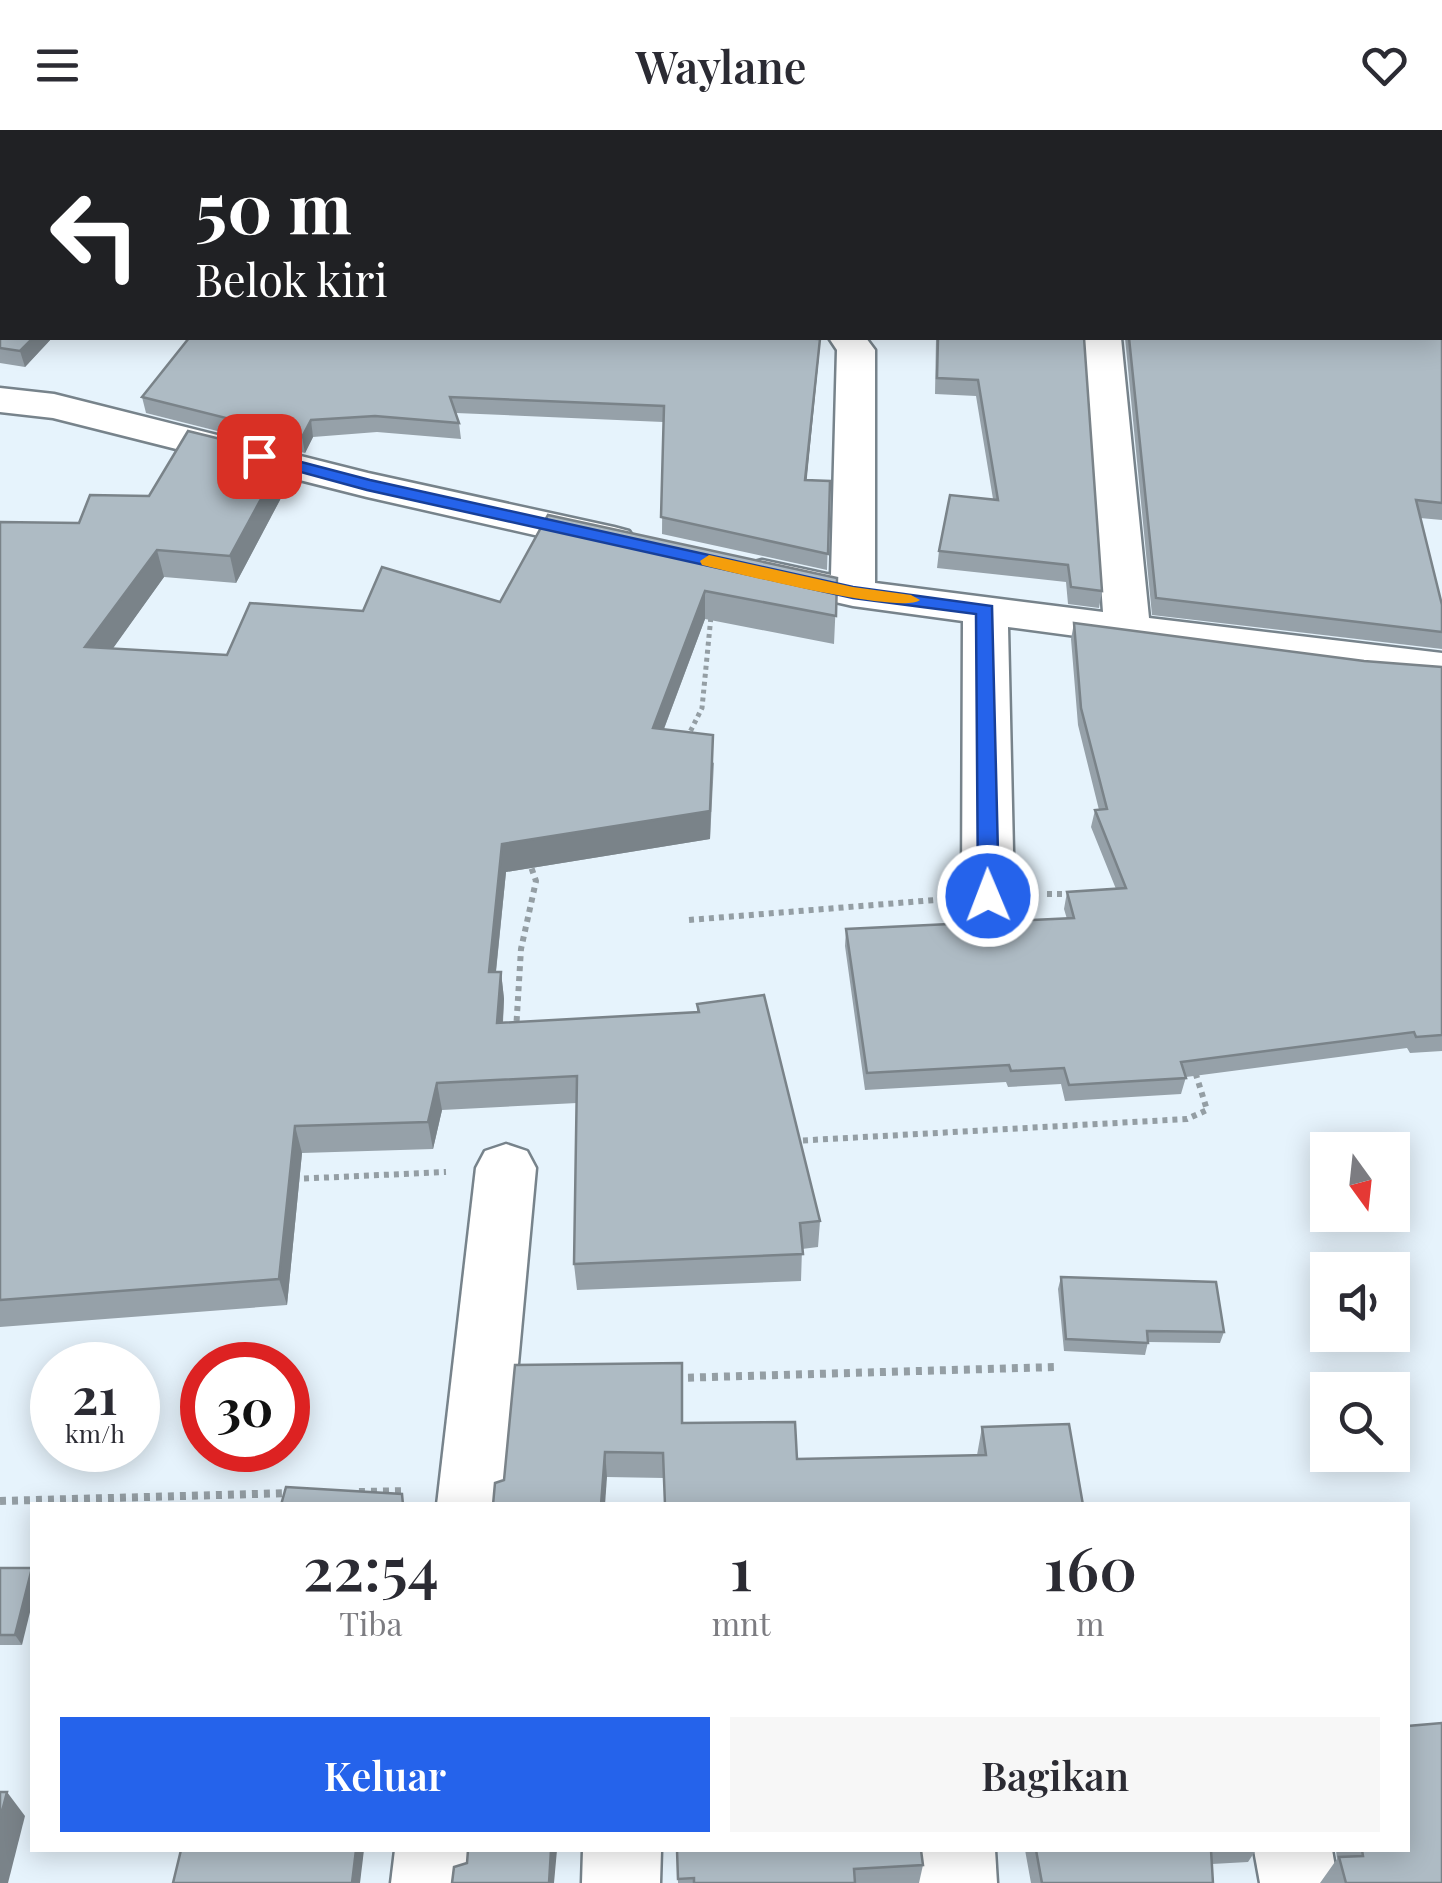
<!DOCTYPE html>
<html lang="id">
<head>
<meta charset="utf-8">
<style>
	body { margin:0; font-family:"Playfair Display",serif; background:#f7f7f7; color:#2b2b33; height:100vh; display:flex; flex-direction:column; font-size:38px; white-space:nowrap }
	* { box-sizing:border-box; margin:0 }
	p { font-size:32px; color:#7c7c81 }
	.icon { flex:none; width:55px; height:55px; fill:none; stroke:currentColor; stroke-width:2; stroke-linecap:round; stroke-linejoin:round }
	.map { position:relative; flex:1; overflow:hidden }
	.side { position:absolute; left:30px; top:1372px; width:1380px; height:350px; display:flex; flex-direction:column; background:#fff; border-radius:0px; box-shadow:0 5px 25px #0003 }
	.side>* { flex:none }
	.guide { position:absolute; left:0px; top:0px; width:1442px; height:210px; box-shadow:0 5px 25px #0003; background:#202124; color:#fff; overflow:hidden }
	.needle { width:65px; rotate:165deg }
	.controls { position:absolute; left:1310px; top:1002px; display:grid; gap:20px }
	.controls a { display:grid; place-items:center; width:100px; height:100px; border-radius:0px; background:#fff; box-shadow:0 5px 25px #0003; font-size:50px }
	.speed { position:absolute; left:30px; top:1212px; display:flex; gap:20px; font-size:50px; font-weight:700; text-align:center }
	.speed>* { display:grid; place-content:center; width:130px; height:130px; border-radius:50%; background:#fff; box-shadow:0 5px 25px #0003; line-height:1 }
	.speed small { font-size:25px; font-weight:400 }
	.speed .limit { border:15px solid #d22; background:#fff; color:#111 }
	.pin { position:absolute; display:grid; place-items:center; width:85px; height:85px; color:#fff; margin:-42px; border-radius:20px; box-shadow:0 5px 15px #0006 }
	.me { position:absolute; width:110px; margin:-55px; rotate:359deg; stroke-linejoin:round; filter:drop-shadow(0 0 8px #0008) }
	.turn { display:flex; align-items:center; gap:35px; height:210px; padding:0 30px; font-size:45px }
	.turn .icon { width:130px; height:130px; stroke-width:2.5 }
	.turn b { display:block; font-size:70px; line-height:85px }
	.eta { display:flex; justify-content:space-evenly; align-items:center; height:170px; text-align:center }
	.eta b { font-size:60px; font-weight:600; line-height:70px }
	.primary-button { display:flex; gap:20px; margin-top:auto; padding:20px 30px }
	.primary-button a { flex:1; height:115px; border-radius:0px; background:#2563eb; color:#fff; font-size:40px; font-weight:600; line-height:115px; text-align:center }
	.primary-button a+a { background:#f7f7f7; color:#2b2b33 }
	header { display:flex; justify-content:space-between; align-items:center; height:130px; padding:0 30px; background:#fff; font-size:45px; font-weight:600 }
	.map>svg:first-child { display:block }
</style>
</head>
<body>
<header><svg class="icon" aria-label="menu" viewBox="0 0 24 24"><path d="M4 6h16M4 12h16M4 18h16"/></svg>Waylane<svg class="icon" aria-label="heart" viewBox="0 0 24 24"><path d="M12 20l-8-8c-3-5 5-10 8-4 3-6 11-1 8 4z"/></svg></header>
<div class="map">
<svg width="1442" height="1753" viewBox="0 0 1442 1753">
	<rect width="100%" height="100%" fill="#e6f3fc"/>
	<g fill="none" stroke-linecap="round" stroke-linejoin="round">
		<defs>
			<g id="minor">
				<path d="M829,208H866L875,220V453L1103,482L1084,208H1121L1149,488L1442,523V551L1359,544L1008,497L1014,766L1006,779L988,784L970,779L962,766L963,491L853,476L747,452L740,443L747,434L762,430L831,445L837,220Z"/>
				<path d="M0,258L54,264L368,343L614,397L629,401L635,410L629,419L614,423L367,367L53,288L0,282Z"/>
				<path d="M506,1014L527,1021L536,1038L505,1375H437L476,1038L485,1021Z"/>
				<path d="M395,1720H473L469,1753H391Z"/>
				<path d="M583,1720H661L660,1753H582Z"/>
				<path d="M917,1720H995L997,1753H919Z"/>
				<path d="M1254,1720H1332L1338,1753H1260Z"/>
			</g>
		</defs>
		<!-- minor casing -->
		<use href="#minor" stroke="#77838b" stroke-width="5"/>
		<!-- path-far2 -->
		<path stroke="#949ea4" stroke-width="5" stroke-dasharray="4 4" stroke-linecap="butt" d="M687,608L702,578L711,486"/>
		<!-- path-far1 -->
		<g stroke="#949ea4" stroke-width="6" stroke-dasharray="5 5" stroke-linecap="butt">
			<path d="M1047,764H1075"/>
			<path d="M689,790L935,770"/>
			<path d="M516,901L521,819L536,751L529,731"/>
			<path d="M793,1011L1187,989L1207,980L1194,938"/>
			<path d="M294,1049L446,1042"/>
		</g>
		<!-- path -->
		<g stroke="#949ea4" stroke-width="8" stroke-dasharray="6 6" stroke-linecap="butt">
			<path d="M676,1248L1056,1237"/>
			<path d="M359,1362L407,1361"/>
			<path d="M0,1371L292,1363"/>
		</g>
		<!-- minor -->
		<use href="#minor" fill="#fff" fill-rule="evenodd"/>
	</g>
	<!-- wall -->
	<g fill="#96a1a9">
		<path d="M0,0L2,2L52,208L25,237L0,233Z"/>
		<path d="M1442,198V390L1420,388L1442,475V519L1152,485L1125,208H1440Z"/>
		<path d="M936,208H1084L1102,461L1099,478L1068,474L1066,452L937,438L939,421L993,369L976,266L935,264Z"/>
		<path d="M800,209L819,225L806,350L830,351L827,440L662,404L663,292L456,283L459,293L461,309L377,302L313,307L305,323L146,283L142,267Z"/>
		<path d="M290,351L236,453L164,447L112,519L227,525L363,481L837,448L834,514L705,489L664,599L714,633L710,709L506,742L496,842H501L504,869L503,893L697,882V874L820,1091L818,1117L802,1119L801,1151L577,1160L574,1134L577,973L442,980L433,1019L302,1023L287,1175L0,1197V392L79,393L149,366Z"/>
		<path d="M1074,493L1364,531L1442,537V921L1410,923L1407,918L1186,947L1181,964L1065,971L1061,954L1008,957L1006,952L865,960L845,816L846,799L1067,789L1064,779L1067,762L1116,759L1091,697L1095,680H1099L1078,595L1071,509Z"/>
		<path d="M1061,1147L1224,1202L1220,1213L1148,1212L1145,1225L1064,1221L1058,1159Z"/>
		<path d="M683,1292L797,1329L977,1325L982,1297L1083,1375L664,1348L607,1347L495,1353Z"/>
		<path d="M0,1438L22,1515H0Z"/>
		<path d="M677,1720L923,1735L919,1753H678Z"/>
		<path d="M1025,1720H1256L1248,1732L1212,1734L1213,1753H1031Z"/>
		<path d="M1336,1720H1408L1442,1753H1320L1337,1729Z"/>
	</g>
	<!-- shaded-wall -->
	<g fill="#7a8389">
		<path d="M33,208H52L25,237L20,221Z"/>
		<path d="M820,209L819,225L805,367V350Z"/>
		<path d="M311,290L313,307L305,323L302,307Z"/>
		<path d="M285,325L290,351L236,453L230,426Z"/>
		<path d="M157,420L164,447L94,545L85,517Z"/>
		<path d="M705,461V489L654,625L653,598Z"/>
		<path d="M713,605L710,709L506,742L493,869L489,842L502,714Z"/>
		<path d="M501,842L504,869L501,921L497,893Z"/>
		<path d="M437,953L442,980L433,1019L428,992Z"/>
		<path d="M295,996L302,1023L287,1175L279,1149Z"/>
		<path d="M605,1322L607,1347L605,1375H601Z"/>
		<path d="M32,1439V1474L22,1515L15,1505Z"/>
		<path d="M7,1662L25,1686L8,1753H0V1689Z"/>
		<path d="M356,1720H364L360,1753H352Z"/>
		<path d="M551,1720H557L554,1753H549Z"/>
	</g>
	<!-- building -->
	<g fill="#aebbc4" stroke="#7a8389" stroke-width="2.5">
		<path d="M0,0H1289V2H2V208H33L20,221L0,218Z"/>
		<path d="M1298,0H1442V32L1440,33L1442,145L1440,142V2H1294Z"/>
		<path d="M1440,146H1442L1440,189Z"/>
		<path d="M1440,198H1442V373L1416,370L1442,475V502L1156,468L1129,208H1440Z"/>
		<path d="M189,208H798L820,209L805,350L830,351L828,424L661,387L664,276L450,267L459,293L375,286L311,290L302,307L142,267Z"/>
		<path d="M938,208H1084L1102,461L1071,457L1068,435L939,421L950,365L998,370L978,250L937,248Z"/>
		<path d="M188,301L285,325L230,426L157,420L85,517L227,525L250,473L363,481L382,437L500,472L548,385L837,448L836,486L705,461L653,598L713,605L710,681L502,714L489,842H501L497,893L699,882L697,874L764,865L820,1091L800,1093L803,1124L574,1134L577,946L437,953L428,992L295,996L279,1149L0,1170V392L79,393L90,365L149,366Z"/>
		<path d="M1074,493L1364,531L1442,537V905L1416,907L1414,902L1181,932L1186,948L1069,955L1064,938L1011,941L1009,935L867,943L846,799L1074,788L1067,762L1126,758L1095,680L1107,679L1081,578Z"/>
		<path d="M1061,1147L1216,1152L1224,1202L1147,1201L1148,1213L1066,1209Z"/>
		<path d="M682,1233V1293L795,1292L797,1329L986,1325L982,1297L1069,1294L1083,1375H665L663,1323L605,1322L601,1375H493L495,1353L504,1350L515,1235Z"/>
		<path d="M286,1357L402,1364L403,1375H281Z"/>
		<path d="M0,1438H32L15,1505H0Z"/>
		<path d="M1442,1593V1753H1346L1339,1727L1363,1726L1362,1720H1408V1596Z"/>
		<path d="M0,1662H7L0,1689Z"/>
		<path d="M181,1720H356L352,1753H173Z"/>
		<path d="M468,1720H551L549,1753H452L454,1737L467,1733Z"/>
		<path d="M677,1720H921L923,1735L854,1739L855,1753H694V1748L678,1749Z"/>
		<path d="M1036,1720H1211L1213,1753H1042Z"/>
	</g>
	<!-- route -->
	<path fill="#2563eb" stroke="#184099" stroke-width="2.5" d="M259,321L370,350L853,457L992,476L999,766L996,771L988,773L978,766L976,484L853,468L367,360L253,329L250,326Z"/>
	<!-- slow -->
	<path fill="#f59e0b" d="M709,425L853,457L911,465L920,470C901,485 735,443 702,435L700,431Z"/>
</svg>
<div class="controls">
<a><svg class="needle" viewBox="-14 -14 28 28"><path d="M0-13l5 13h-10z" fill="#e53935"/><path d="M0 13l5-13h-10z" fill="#7c7c81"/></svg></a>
<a><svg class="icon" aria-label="sound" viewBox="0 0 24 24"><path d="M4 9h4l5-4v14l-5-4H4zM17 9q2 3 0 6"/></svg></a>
<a><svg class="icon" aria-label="search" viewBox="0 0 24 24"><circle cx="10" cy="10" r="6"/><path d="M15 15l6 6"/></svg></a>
</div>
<div class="speed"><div>21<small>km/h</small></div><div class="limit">30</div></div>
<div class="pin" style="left:259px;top:326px;background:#d93025"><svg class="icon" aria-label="arrive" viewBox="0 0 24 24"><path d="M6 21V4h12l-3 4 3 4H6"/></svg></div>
<svg class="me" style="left:988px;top:766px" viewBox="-20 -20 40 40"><circle r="17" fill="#2563eb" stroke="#fff" stroke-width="3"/><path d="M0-11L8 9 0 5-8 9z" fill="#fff"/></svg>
<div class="guide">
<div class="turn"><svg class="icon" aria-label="left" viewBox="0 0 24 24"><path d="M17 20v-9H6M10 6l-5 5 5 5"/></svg><div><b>50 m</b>Belok kiri</div></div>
</div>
<section class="side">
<div class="eta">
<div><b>22:54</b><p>Tiba</p></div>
<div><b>1</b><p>mnt</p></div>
<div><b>160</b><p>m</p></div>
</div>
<div class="primary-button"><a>Keluar</a><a>Bagikan</a></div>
</section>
</div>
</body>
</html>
